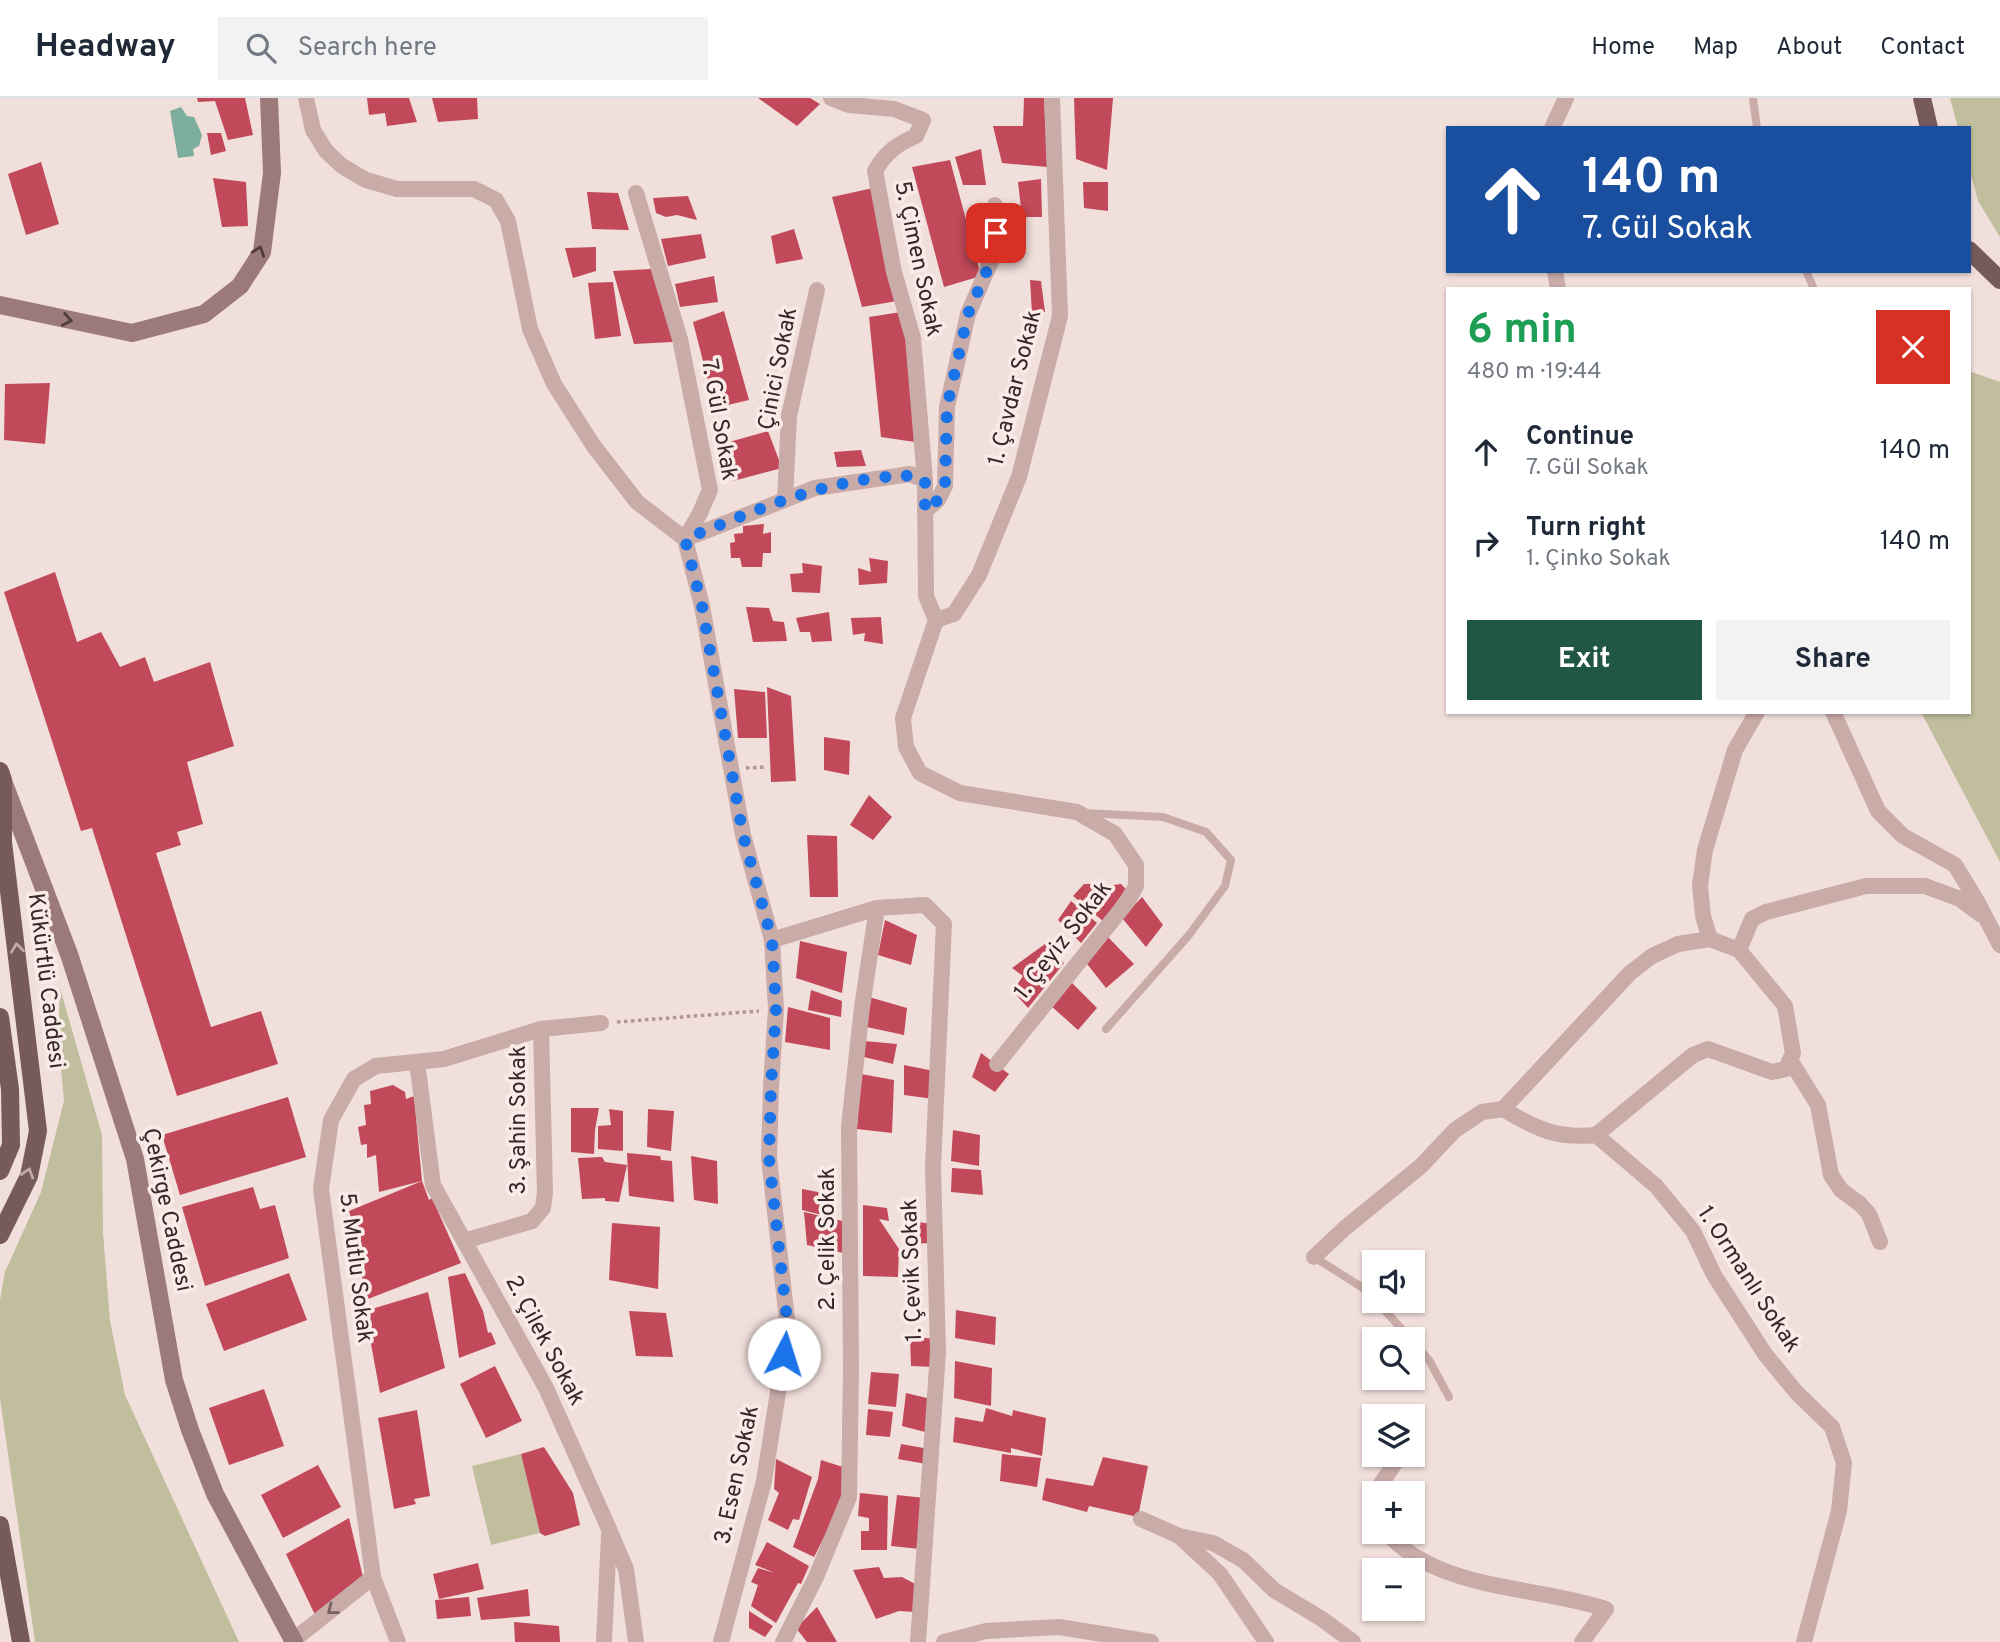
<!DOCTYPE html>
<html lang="en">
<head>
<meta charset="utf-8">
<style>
	body { margin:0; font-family:Overpass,sans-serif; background:#f2f2f3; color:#1f2937; height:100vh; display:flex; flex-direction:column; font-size:26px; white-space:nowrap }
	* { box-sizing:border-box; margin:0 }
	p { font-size:23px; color:#747a83 }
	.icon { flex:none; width:38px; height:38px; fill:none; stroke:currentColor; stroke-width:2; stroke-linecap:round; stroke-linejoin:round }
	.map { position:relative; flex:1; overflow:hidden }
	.side { position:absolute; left:1446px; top:189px; width:525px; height:427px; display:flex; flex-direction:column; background:#fff; border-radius:0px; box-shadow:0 2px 5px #0004 }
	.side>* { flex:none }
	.hud { position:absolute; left:1446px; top:28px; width:525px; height:147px; border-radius:0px; box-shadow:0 2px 5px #0004; background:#1a4fa0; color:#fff; overflow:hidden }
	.buttons { position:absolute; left:1362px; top:1152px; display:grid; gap:14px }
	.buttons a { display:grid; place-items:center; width:63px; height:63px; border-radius:0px; background:#fff; box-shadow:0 2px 5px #0004; font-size:35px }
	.pin { position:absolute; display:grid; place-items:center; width:60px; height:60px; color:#fff; margin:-30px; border-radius:14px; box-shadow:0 4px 10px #0006 }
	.me { position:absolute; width:77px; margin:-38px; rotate:5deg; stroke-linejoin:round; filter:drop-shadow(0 0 5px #0008) }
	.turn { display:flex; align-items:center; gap:24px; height:147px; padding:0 21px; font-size:32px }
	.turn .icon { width:91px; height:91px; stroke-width:2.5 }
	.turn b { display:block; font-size:49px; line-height:60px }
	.round { display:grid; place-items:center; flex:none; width:74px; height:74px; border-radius:0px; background:#f2f2f3 }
	.summary { display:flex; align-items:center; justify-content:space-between; height:119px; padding:0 21px }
	h1 { font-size:42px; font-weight:700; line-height:52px; color:#1e9e55 }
	.primary-button { display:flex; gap:14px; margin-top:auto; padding:14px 21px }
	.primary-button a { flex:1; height:80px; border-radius:0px; background:#1f5645; color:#fff; font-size:28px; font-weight:700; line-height:80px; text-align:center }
	.primary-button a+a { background:#f2f2f3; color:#1f2937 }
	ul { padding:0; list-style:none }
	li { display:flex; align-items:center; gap:21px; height:91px; padding:0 21px }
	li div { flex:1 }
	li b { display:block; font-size:26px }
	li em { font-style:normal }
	header { display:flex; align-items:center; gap:42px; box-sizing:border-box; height:98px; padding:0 35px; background:#fff; border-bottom:2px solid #e0e1e3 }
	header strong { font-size:33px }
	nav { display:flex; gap:38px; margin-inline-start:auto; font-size:24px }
	.search { width:490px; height:63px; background:#f2f2f3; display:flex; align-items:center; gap:18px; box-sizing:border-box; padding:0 24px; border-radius:0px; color:#747a83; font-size:26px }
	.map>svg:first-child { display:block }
</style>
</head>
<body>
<header>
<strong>Headway</strong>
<div class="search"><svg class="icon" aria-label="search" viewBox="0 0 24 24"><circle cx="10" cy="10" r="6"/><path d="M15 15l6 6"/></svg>Search here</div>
<nav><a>Home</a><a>Map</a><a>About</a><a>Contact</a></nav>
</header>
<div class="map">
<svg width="2000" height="1544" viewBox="0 0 2000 1544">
	<rect width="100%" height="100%" fill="#f1dfdc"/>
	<!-- green -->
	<g fill="#c0be9c">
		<path d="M1950,0H2000V139L1978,103L1969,69V30H1958Z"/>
		<path d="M1969,273L2000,284V764L1921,614H1969Z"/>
		<path d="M60,890L102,1037L103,1134L110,1223L125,1297L239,1544H35L0,1300V1202L5,1174L41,1094L64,1003L58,938Z"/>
		<path d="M521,1356L540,1435L491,1447L472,1368Z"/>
	</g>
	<!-- water -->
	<path fill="#7cad9d" d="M181,9L187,18L194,19L202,37L199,48L193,51L194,58L178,60L170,13Z"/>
	<!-- building -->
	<g fill="#c24959">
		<path d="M197,0H245L253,37L228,42L215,3L198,4Z"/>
		<path d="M367,0H409L417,24L387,28L385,15L369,17Z"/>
		<path d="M432,0H477L478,21L438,24Z"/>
		<path d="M758,0H810L820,6L797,28Z"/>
		<path d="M1024,0H1044L1048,69L1002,65L993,28H1023Z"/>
		<path d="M1074,0H1113L1107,72L1076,61Z"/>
		<path d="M207,35H221L226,53L211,57Z"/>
		<path d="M981,51L986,87H963L955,59Z"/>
		<path d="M950,62L981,178L944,189L912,69Z"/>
		<path d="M41,64L59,126L26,137L8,76Z"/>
		<path d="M213,80L246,84L248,128L222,129Z"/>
		<path d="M1041,81L1042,119H1022L1018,84Z"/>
		<path d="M1083,84H1108V113L1084,110Z"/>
		<path d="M873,90L897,203L862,209L832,99Z"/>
		<path d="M587,94L618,95L629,132L592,131Z"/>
		<path d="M688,98L697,122L677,117L666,119L656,115L653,100Z"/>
		<path d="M794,131L803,161L776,166L771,138Z"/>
		<path d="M701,136L706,160L668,168L661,141Z"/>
		<path d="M596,149V173L573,180L565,150Z"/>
		<path d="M651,171L673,244L634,246L613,173Z"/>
		<path d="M714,178L718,204L680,209L675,186Z"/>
		<path d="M1030,182L1041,183L1045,214L1032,215Z"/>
		<path d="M613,184L621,238L595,241L588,185Z"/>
		<path d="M724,213L749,302L715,310L693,224Z"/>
		<path d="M901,214L911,255L915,344L881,339L869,219Z"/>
		<path d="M50,285L45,346L4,342L5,286Z"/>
		<path d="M768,333L782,370L733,383L722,346Z"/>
		<path d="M861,352L866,368L837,369L834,354Z"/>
		<path d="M764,426L763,436L771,434V455H763L762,469H742L740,460H731L730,445L735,444L734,436L743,435V428Z"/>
		<path d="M869,460L888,463L887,485L859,487L858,470L871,474Z"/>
		<path d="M802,465L822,468L820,495L792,494L790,476L803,475Z"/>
		<path d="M55,474L77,544L101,534L120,569L145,559L154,584L210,564L234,648L187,664L203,726L177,734L181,747L156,755L211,929L261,913L278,966L177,998L92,730L81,733L4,494Z"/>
		<path d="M746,509L769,510L773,523L784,524L787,543L753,544Z"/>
		<path d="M829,514L832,543L812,544L810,534H800L796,520Z"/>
		<path d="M881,519L883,546L864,543L865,535L853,537L851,520Z"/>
		<path d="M767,589L791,598L796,683L771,684Z"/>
		<path d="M734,591L765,594L767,640H738Z"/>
		<path d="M824,639L850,643L849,677L824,672Z"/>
		<path d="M869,697L892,719L873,742L850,727Z"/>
		<path d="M807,737L837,738L838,799H810Z"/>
		<path d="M1084,786H1098L1099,789L1121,786L1126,791L1103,823L1073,798Z"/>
		<path d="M1142,799L1163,827L1146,849L1122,820Z"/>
		<path d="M1071,803L1097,825L1081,845L1058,822Z"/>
		<path d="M885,822L917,837L911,867L878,857Z"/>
		<path d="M1106,837L1134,866L1106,890L1084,862Z"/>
		<path d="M800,843L847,854L842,895L796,880Z"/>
		<path d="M1045,846L1064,865L1028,910L1013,893L1023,878L1012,870Z"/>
		<path d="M1070,883L1097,910L1078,932L1050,907Z"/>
		<path d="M811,892L842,903L841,919L808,912Z"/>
		<path d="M869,899L907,910L904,937L862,928Z"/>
		<path d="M788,909L830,920V952L785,944Z"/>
		<path d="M864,943L897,946L893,966L864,959Z"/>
		<path d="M981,955L1009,976L995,994L972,979Z"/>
		<path d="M904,967L934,973V1001L904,997Z"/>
		<path d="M861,976L894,982L892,1035L857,1031Z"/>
		<path d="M393,987L405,994L406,1001L414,998L422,1083L429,1102L432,1100L461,1165L368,1201L354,1149L359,1146L349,1113L422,1083L379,1094L376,1057L367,1060V1046L361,1047L358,1029L366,1027L364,1007L371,1006L370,993Z"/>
		<path d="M288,999L306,1059L180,1097L162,1037Z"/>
		<path d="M571,1010H599L595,1032L594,1056L571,1054Z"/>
		<path d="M609,1011L623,1013V1053L598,1051V1028L611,1027Z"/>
		<path d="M648,1011L674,1013L671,1053L647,1049Z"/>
		<path d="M953,1032L980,1037L979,1068L951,1063Z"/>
		<path d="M627,1055L660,1058L661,1062L672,1063L674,1104L629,1098Z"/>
		<path d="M691,1058L717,1063L718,1106L694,1102Z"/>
		<path d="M602,1059L605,1064L627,1067L619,1104L605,1103V1100L582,1101L578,1060Z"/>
		<path d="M952,1070L981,1072L983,1097L951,1094Z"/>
		<path d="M253,1089L260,1111L275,1107L289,1160L205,1188L182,1109Z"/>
		<path d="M802,1091L834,1097V1120L802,1112Z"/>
		<path d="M863,1107L887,1110L889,1123L879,1121L899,1151L898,1179L863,1178Z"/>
		<path d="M804,1114L847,1124L848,1156L807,1147Z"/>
		<path d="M904,1122L932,1126L931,1145L904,1146Z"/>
		<path d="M612,1125L660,1129L658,1191L609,1182Z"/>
		<path d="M289,1175L307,1222L224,1253L206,1206Z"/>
		<path d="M465,1175L483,1213L488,1235L491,1234L496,1246L459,1260L448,1179Z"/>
		<path d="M428,1194L445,1270L380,1295L365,1213Z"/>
		<path d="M956,1212L996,1219L995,1247L955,1240Z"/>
		<path d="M629,1213L666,1215L673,1259L636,1258Z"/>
		<path d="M910,1238L934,1241V1269L911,1268Z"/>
		<path d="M955,1263L992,1270L991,1308L954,1300Z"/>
		<path d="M495,1268L522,1323L486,1340L460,1286Z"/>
		<path d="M871,1274L899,1276L896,1309L868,1306Z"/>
		<path d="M264,1291L284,1348L229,1367L209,1310Z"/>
		<path d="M906,1295L931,1301L929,1335L902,1328Z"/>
		<path d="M986,1310L1012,1318L1013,1312L1046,1320L1042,1358L1011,1350V1355L953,1344L955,1319L983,1324Z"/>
		<path d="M868,1311L893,1314L890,1339L866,1337Z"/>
		<path d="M417,1312L430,1398L414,1401L416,1406L394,1411L378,1320Z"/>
		<path d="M901,1346L929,1351L926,1366L898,1361Z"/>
		<path d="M544,1349L573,1395L580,1427L545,1438L540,1435L521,1356Z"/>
		<path d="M1002,1356L1041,1360L1037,1389L1000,1383Z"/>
		<path d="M1103,1359L1148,1368L1138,1419L1089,1408L1087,1414L1042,1402L1046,1380L1093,1388Z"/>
		<path d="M776,1361L812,1379L799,1422L793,1421L788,1432L768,1422L779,1395L774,1391Z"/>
		<path d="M821,1362L843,1369L847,1394L814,1459L793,1449L818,1381Z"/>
		<path d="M318,1367L341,1409L283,1440L261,1397Z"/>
		<path d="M860,1395L888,1398L887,1452H861V1433H869V1420L858,1418Z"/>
		<path d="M897,1397L925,1400L920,1451L891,1448Z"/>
		<path d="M349,1420L363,1479L317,1521L286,1456Z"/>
		<path d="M767,1444L809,1468L801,1486L798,1485L776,1525L751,1508L758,1487L751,1484L758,1470L775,1475L755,1467Z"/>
		<path d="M478,1465L484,1491L439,1501L433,1476Z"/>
		<path d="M879,1469L884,1480L902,1479L917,1487L915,1514L899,1513L876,1521L853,1472Z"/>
		<path d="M528,1491L530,1518L481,1522L477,1500Z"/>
		<path d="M469,1499L471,1518L437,1521L435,1502Z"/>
		<path d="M817,1509L837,1544H807L796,1530Z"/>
		<path d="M749,1513L773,1528L765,1539L749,1530Z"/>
		<path d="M514,1524L559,1528L560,1544H515Z"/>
	</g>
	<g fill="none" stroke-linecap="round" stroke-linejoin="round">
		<!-- path -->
		<g stroke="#b59593" stroke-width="3.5" stroke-dasharray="3.5 3.5" stroke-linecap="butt">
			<path d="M746,670L767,669"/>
			<path d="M617,924L759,913"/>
		</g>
		<!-- lane -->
		<g stroke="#c9aba8" stroke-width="8">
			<path d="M1753,0L1757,30"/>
			<path d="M1806,173L1814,191"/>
			<path d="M1084,715L1163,719L1206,734L1231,762L1225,788L1189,837L1106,931"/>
			<path d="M1314,1159L1363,1190L1374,1201"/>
			<path d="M1375,1202L1411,1241"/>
			<path d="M1412,1243L1429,1262L1449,1299"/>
		</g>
		<!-- street -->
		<g stroke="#c9aba8" stroke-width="16">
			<path d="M306,0L313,32L326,53L342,68L366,82L397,91H474L496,102L508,123L530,231L554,286L593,347L637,404L685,441L815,390L910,376L925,382"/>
			<path d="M831,0L849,7L894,11L923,22L916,38C897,46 885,55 875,73L894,174L913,240L925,382L926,498L936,522"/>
			<path d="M1552,30L1566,0"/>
			<path d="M636,95L680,241L710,392L700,415L685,441L702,508L743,737L772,842L776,911L771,989L769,1060L788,1231L764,1383L721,1544"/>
			<path d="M1555,173L1558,191"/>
			<path d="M785,401L789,318L817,192"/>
			<path d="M925,413L938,402L945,388L947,309L968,216L991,163L996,135L995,107"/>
			<path d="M936,522L903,620L906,649L920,675L960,695L1077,714L1115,736L1136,767V788L1127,804L997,966"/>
			<path d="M936,522L954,516L979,477L1019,379L1060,218L1052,0"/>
			<path d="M1833,614L1878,713L1903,738L1955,767L1978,805L2000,847"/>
			<path d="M1710,841L1703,818L1700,787L1705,752L1735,652L1757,614"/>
			<path d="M772,842L877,810L925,807L944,826L933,1069L938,1254L918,1544"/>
			<path d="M1739,852L1752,821L1766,814L1866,788H1925L1960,801L1980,816"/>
			<path d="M1790,962L1818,1007L1831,1077L1841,1092L1860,1106L1869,1116L1880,1144"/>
			<path d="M417,964L433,1087L546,1290L609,1431L626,1471L636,1544"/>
			<path d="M1503,1011C1536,1031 1557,1041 1596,1037L1656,1088L1693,1133L1714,1177L1765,1256L1796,1294L1832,1329L1844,1365L1839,1413L1804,1544"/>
			<path d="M464,1143L532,1123L543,1110L545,1094L541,931"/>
			<path d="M1314,1159L1345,1130L1421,1068L1455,1032L1482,1014L1503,1011L1630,875L1652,858L1678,846L1710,841L1739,852L1785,908L1793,955L1786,971L1772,974L1708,951L1693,957L1596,1037"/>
			<path d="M1375,1395L1401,1356"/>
			<path d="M1141,1421L1179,1438L1220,1476L1266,1544"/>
			<path d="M1385,1433C1438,1494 1535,1487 1606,1511L1582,1544"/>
			<path d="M1179,1438L1213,1445L1243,1462L1274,1492L1322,1521L1353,1544"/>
			<path d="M291,1544L373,1479"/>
			<path d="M398,1544L373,1479L321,1091L331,1022L354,981L376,968L444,961L541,931L601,925"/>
			<path d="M604,1544L609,1437"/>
			<path d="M783,1544L816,1479L849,1399L851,1271L849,1028L862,909L877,810"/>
			<path d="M944,1544L986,1533L1059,1529L1151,1544"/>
		</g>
		<!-- secondary -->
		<g stroke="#9c7a7a" stroke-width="18">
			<path d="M0,207L132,235L204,216L240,188L262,154L272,75L269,0"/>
			<path d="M3,683L69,856L135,1061L174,1282L190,1332L215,1396L294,1544"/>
		</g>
		<!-- primary -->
		<g stroke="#775a5b" stroke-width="18">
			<path d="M1922,0L1929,30"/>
			<path d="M1969,152L2000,182"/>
			<path d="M0,673L3,682V744L38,1033L29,1078L0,1137"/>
			<path d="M0,919L10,991L11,1047L0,1073"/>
			<path d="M0,1427L21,1544"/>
		</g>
	</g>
	<!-- one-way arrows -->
	<defs><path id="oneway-chevron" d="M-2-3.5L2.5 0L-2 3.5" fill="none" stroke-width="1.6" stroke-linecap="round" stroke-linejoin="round" transform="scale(1.75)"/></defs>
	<g stroke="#503c3d">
		<use href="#oneway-chevron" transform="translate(259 153) rotate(-71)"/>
		<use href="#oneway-chevron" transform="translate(67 222) rotate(11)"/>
	</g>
	<g stroke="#beaaa9">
		<use href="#oneway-chevron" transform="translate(17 850) rotate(-97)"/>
		<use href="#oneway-chevron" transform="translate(28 1075) rotate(-73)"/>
	</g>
	<use stroke="#786362" href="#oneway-chevron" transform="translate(332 1512) rotate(142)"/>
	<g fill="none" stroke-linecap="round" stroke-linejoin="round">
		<!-- route -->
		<path stroke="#1a73e8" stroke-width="12" stroke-dasharray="0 21.6" d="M784,1256L788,1231L769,1060L771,989L776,911L772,842L743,737L702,508L685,441C748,416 808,388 877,380C895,378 907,375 925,382V413L938,402L945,388L947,309L968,216L991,163L996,135"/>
	</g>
	<g text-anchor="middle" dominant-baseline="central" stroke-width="7" stroke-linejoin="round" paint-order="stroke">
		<!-- street labels -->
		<g font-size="23" fill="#362829" stroke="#f9ebe8">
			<text transform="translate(917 161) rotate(78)">5. Çimen Sokak</text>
			<text transform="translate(779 271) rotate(-79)">Çinici Sokak</text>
			<text transform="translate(1016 290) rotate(-76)">1. Çavdar Sokak</text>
			<text transform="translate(718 322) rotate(80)">7. Gül Sokak</text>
			<text transform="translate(1064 843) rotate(-52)">1. Çeyiz Sokak</text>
			<text transform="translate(45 883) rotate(83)">Kükürtlü Caddesi</text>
			<text transform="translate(519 1022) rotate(-90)">3. Şahin Sokak</text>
			<text transform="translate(166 1112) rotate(78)">Çekirge Caddesi</text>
			<text transform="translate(828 1141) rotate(-90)">2. Çelik Sokak</text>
			<text transform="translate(355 1170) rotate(83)">5. Mutlu Sokak</text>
			<text transform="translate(913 1172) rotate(-92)">1. Çevik Sokak</text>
			<text transform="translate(1748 1182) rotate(57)">1. Ormanlı Sokak</text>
			<text transform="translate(544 1243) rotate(62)">2. Çilek Sokak</text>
			<text transform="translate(738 1377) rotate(-78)">3. Esen Sokak</text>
		</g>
	</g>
</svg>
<div class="buttons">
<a><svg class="icon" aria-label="sound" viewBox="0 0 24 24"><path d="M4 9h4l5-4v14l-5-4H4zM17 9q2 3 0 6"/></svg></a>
<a><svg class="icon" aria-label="search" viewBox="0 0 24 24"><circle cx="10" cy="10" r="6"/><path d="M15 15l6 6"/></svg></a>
<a><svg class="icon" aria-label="layers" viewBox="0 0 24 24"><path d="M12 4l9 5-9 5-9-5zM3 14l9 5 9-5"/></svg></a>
<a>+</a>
<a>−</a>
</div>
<div class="pin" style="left:996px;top:135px;background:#d93025"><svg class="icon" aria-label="arrive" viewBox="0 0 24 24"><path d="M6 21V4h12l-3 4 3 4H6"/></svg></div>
<svg class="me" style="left:784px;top:1256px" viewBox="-20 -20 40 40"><circle r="19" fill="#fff"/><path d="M0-13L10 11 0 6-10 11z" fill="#1a73e8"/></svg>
<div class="hud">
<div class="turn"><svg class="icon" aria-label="ahead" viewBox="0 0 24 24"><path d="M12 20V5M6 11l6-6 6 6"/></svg><div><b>140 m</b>7. Gül Sokak</div></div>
</div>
<section class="side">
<div class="summary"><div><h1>6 min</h1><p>480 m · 19:44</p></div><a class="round" style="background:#d93025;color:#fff"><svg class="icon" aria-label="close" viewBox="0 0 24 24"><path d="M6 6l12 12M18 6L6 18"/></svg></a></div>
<ul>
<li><svg class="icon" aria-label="ahead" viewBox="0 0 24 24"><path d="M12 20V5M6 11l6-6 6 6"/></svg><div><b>Continue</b><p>7. Gül Sokak</p></div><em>140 m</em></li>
<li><svg class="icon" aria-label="right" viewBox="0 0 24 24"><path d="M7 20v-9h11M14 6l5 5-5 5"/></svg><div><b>Turn right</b><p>1. Çinko Sokak</p></div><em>140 m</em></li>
</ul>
<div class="primary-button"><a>Exit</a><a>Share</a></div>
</section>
</div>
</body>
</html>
